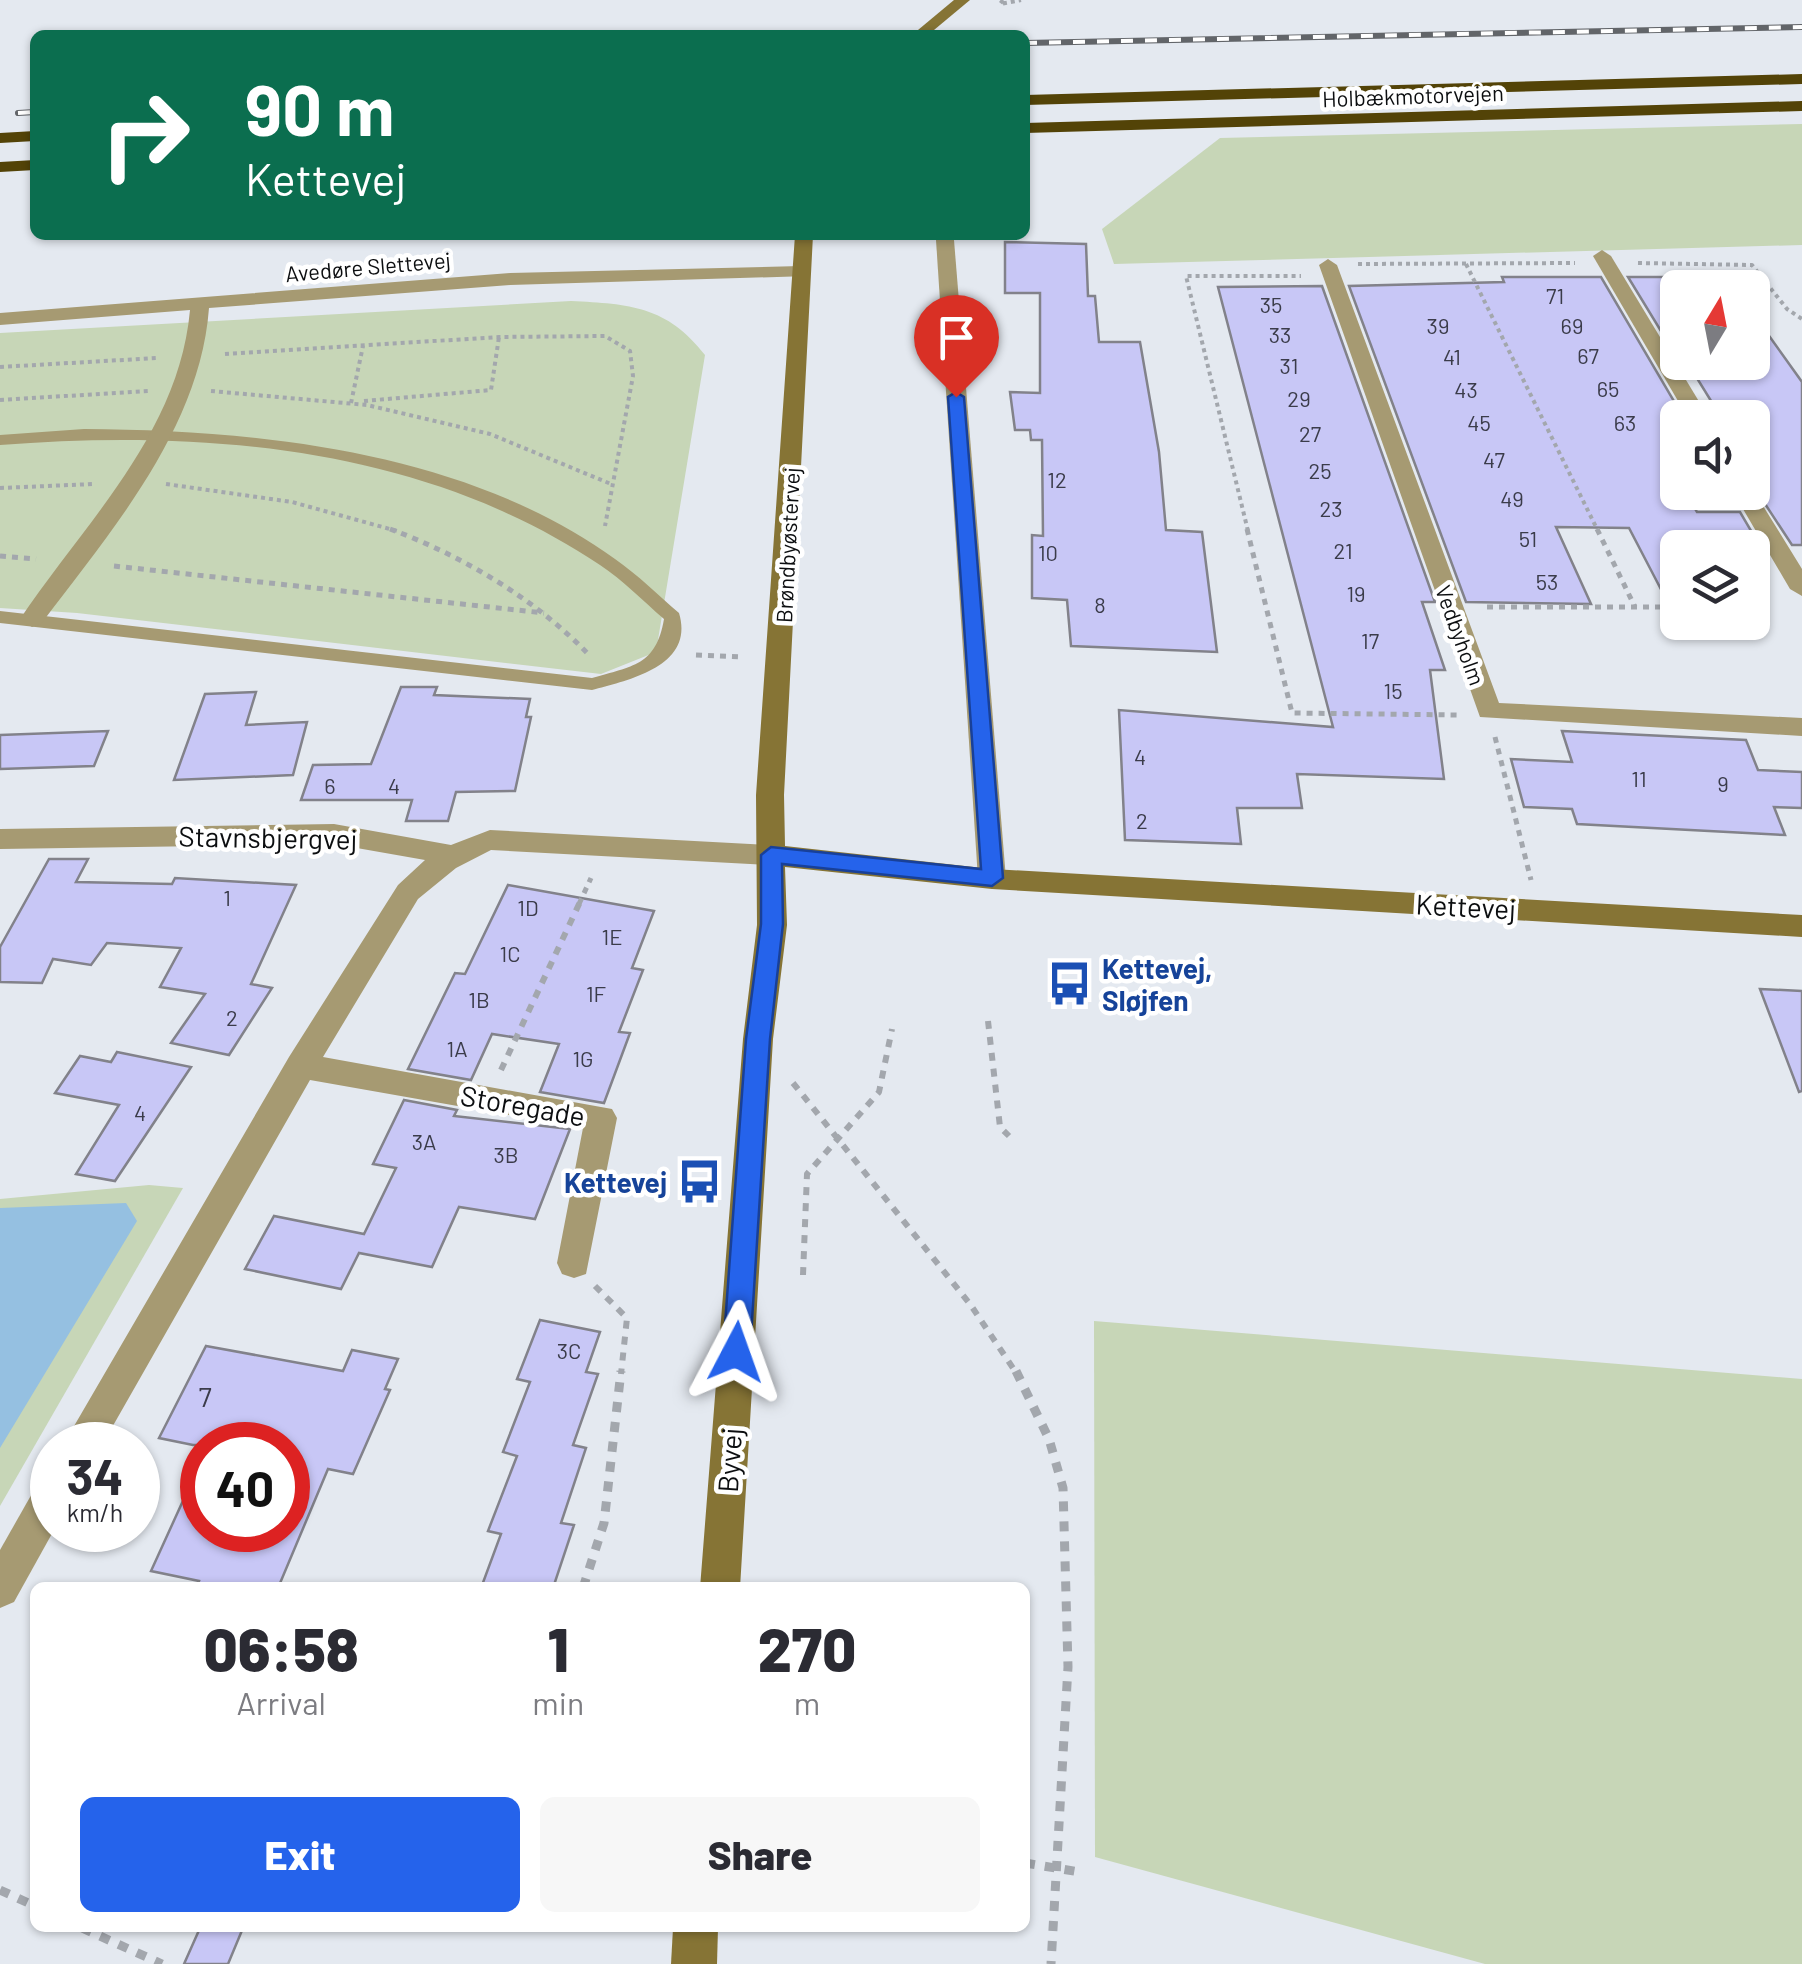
<!DOCTYPE html>
<html lang="en">
<head>
<meta charset="utf-8">
<style>
	body { margin:0; font-family:Barlow,sans-serif; background:#f7f7f7; color:#2b2b33; height:100vh; display:flex; flex-direction:column; font-size:38px; white-space:nowrap }
	* { box-sizing:border-box; margin:0 }
	p { font-size:32px; color:#7c7c81 }
	.icon { flex:none; width:55px; height:55px; fill:none; stroke:currentColor; stroke-width:2; stroke-linecap:round; stroke-linejoin:round }
	.map { position:relative; flex:1; overflow:hidden }
	.drawer { position:absolute; left:30px; top:1582px; width:1000px; height:350px; display:flex; flex-direction:column; background:#fff; border-radius:15px; box-shadow:0 2px 8px #0004 }
	.drawer>* { flex:none }
	.banner { position:absolute; left:30px; top:30px; width:1000px; height:210px; border-radius:15px; box-shadow:0 2px 8px #0004; background:#0b6e4f; color:#fff; overflow:hidden }
	.needle { width:65px; rotate:10deg }
	.buttons { position:absolute; left:1660px; top:270px; display:grid; gap:20px }
	.buttons a { display:grid; place-items:center; width:110px; height:110px; border-radius:15px; background:#fff; box-shadow:0 2px 8px #0004; font-size:50px }
	.speed { position:absolute; left:30px; top:1422px; display:flex; gap:20px; font-size:50px; font-weight:700; text-align:center }
	.speed>* { display:grid; place-content:center; width:130px; height:130px; border-radius:50%; background:#fff; box-shadow:0 2px 8px #0004; line-height:1 }
	.speed small { font-size:25px; font-weight:400 }
	.speed .limit { border:15px solid #d22; background:#fff; color:#111 }
	.pin { position:absolute; display:grid; place-items:center; width:85px; height:85px; color:#fff; margin:-102px -42px; border-radius:50% 50% 50% 0; rotate:-45deg; box-shadow:0 0 10px #0007 }
	.pin .icon { rotate:45deg }
	.me { position:absolute; width:110px; margin:-55px; rotate:4deg; stroke-linejoin:round; filter:drop-shadow(0 0 8px #0008) }
	.turn { display:flex; align-items:center; gap:35px; height:210px; padding:0 50px; font-size:45px }
	.turn .icon { width:130px; height:130px; stroke-width:2.5 }
	.turn b { display:block; font-size:70px; line-height:85px }
	.eta { display:flex; justify-content:space-evenly; align-items:center; height:170px; text-align:center }
	.eta b { font-size:60px; font-weight:800; line-height:70px }
	.primary-button { display:flex; gap:20px; margin-top:auto; padding:20px 50px }
	.primary-button a { flex:1; height:115px; border-radius:15px; background:#2563eb; color:#fff; font-size:40px; font-weight:800; line-height:115px; text-align:center }
	.primary-button a+a { background:#f7f7f7; color:#2b2b33 }
	.map>svg:first-child { display:block }
</style>
</head>
<body>
<div class="map">
<svg width="1802" height="1964" viewBox="0 0 1802 1964">
	<rect width="100%" height="100%" fill="#e4e9f0"/>
	<!-- green -->
	<g fill="#c7d6b7">
		<path d="M1802,124V245L1114,264L1102,229L1220,138Z"/>
		<path d="M571,301C630,304 667,306 705,355L656,652L601,674L77,613L0,608V333Z"/>
		<path d="M149,1185L183,1188L0,1506V1199Z"/>
		<path d="M1094,1321L1802,1379V1964H1485L1095,1857Z"/>
	</g>
	<!-- water -->
	<path fill="#95c0e1" d="M126,1203L137,1221L0,1448V1208Z"/>
	<!-- building -->
	<g fill="#c8c7f6" stroke="#82828a" stroke-width="2.5">
		<path d="M1005,242L1086,244L1088,296H1095L1099,342H1140L1159,452L1166,530L1202,532L1217,652L1071,646L1067,600L1032,598V535L1043,536L1042,440H1031L1030,430H1015L1010,392L1040,393V293H1005Z"/>
		<path d="M1502,277H1601L1678,408V495H1687L1697,512H1740L1760,546L1678,548V622L1629,528L1556,527L1591,604L1466,602L1349,286L1504,282Z"/>
		<path d="M1628,277H1678V359Z"/>
		<path d="M1322,286L1435,602H1422L1445,670H1430L1444,779L1297,774L1302,808H1237L1241,844L1125,840L1119,710L1333,727L1218,287Z"/>
		<path d="M1752,312L1802,382V545H1792L1752,484V410L1716,409L1687,362H1752Z"/>
		<path d="M401,687H437L434,695L530,699L526,717H531L515,791L456,792L448,821H406L412,800H301L313,765L371,764Z"/>
		<path d="M256,692L246,725L307,722L293,775L174,780L205,694Z"/>
		<path d="M108,731L94,766L0,769V735Z"/>
		<path d="M1562,731L1746,740L1758,770L1802,772V808L1774,807L1785,835L1577,824L1572,809L1524,807L1511,759L1572,762Z"/>
		<path d="M49,859H88L76,882L172,884L175,878L296,885L251,984L272,988L229,1055L171,1043L205,994L160,987L181,948L107,943L91,965L53,959L42,983L0,982V947Z"/>
		<path d="M508,885L654,911L632,968L643,970L619,1032L630,1033L604,1103L540,1092L559,1044L492,1034L471,1080L408,1069L455,973L465,974Z"/>
		<path d="M1760,989L1802,991V1091L1799,1092Z"/>
		<path d="M117,1052L191,1067L115,1181L76,1174L119,1105L55,1093L80,1056L111,1062Z"/>
		<path d="M404,1100L457,1110L454,1116L570,1129L535,1219L459,1207L432,1267L359,1253L341,1289L245,1269L274,1216L364,1234L396,1168L373,1164Z"/>
		<path d="M540,1320L600,1332L586,1372L598,1374L573,1445L586,1448L561,1523L574,1525L553,1588H481L501,1534L488,1531L517,1456L503,1452L530,1382L517,1379Z"/>
		<path d="M206,1346L343,1371L352,1350L398,1359L385,1389L390,1390L353,1474L328,1469L278,1588H196L199,1581L151,1571L202,1459V1530H288V1445H193L159,1438Z"/>
		<path d="M200,1928H243L228,1964H184Z"/>
	</g>
	<g fill="none" stroke-linecap="round" stroke-linejoin="round">
		<!-- path-far3 -->
		<g stroke="#a3a7ad" stroke-width="4" stroke-dasharray="4 4" stroke-linecap="butt">
			<path d="M1003,0L1000,4L1021,0"/>
			<path d="M1638,263L1752,265L1787,309L1802,319"/>
			<path d="M1358,264L1575,263"/>
			<path d="M1466,264L1598,531"/>
			<path d="M225,354L499,337L605,336L630,351L633,376L605,526"/>
			<path d="M0,367L157,358"/>
			<path d="M211,391L367,405L490,434L611,484"/>
			<path d="M0,400L148,391"/>
			<path d="M364,401L491,390L499,337"/>
			<path d="M351,403L363,346"/>
			<path d="M166,484L292,502L397,531"/>
			<path d="M0,488L94,484"/>
			<path d="M1248,531L1186,276H1301"/>
		</g>
		<!-- path-far2 -->
		<g stroke="#a3a7ad" stroke-width="5" stroke-dasharray="6 6" stroke-linecap="butt">
			<path d="M390,529C461,555 537,600 589,655"/>
			<path d="M1247,529L1292,713L1459,715"/>
			<path d="M1597,529L1635,607"/>
			<path d="M0,556L36,559"/>
			<path d="M114,566L544,613"/>
			<path d="M1487,607H1678"/>
			<path d="M1752,607H1776"/>
			<path d="M696,655L743,657"/>
			<path d="M1495,737L1531,880"/>
			<path d="M579,904L591,878"/>
		</g>
		<!-- path-far1 -->
		<g stroke="#a3a7ad" stroke-width="6" stroke-dasharray="8 8" stroke-linecap="butt">
			<path d="M988,1021L1000,1127L1009,1136"/>
			<path d="M501,1070L580,902"/>
			<path d="M793,1083L970,1304L1017,1374"/>
			<path d="M803,1275L807,1174L879,1092L892,1029"/>
			<path d="M595,1286L627,1318L621,1374"/>
		</g>
		<!-- path -->
		<g stroke="#a3a7ad" stroke-width="9" stroke-dasharray="10 10" stroke-linecap="butt">
			<path d="M1016,1371L1049,1439L1063,1488L1068,1667L1051,1964"/>
			<path d="M583,1588L604,1523L621,1371"/>
			<path d="M1025,1863L1080,1872"/>
			<path d="M0,1890L35,1906"/>
			<path d="M82,1928L162,1964"/>
		</g>
		<!-- lane -->
		<path fill="#a69a72" fill-rule="evenodd" d="M84,429C262,430 467,452 615,559C638,575 658,595 679,613C695,666 629,680 592,690L0,623V611L592,678C632,666 656,666 664,619C643,601 623,580 600,565C424,447 205,429 0,445V435Z"/>
		<!-- street -->
		<g fill="#a69a72" fill-rule="evenodd">
			<path d="M943,235L954,240L1006,879L992,889L978,879L936,240Z"/>
			<path d="M1602,250L1611,256L1709,418H1688L1593,256Z"/>
			<path d="M1328,259L1337,265L1499,703L1802,718V736L1480,717L1319,265Z"/>
			<path d="M801,266L808,268V276L510,285L209,308C200,429 111,531 41,624L32,627L20,619C86,521 179,433 190,310L0,325V313L510,273Z"/>
			<path d="M1752,488L1802,569V596L1790,589L1733,492H1752Z"/>
			<path d="M334,824L451,845L490,830L771,845L785,855L771,865L491,850L456,868L418,899L323,1057L612,1109L617,1118L586,1274L574,1278L562,1274L557,1263L583,1128L310,1080L102,1445H63L289,1057L398,885L425,860L334,844L0,849V829Z"/>
			<path d="M52,1477L54,1530L14,1602L0,1608V1550L38,1483Z"/>
		</g>
		<!-- secondary -->
		<g fill="#867435" fill-rule="evenodd">
			<path d="M954,0H970L928,35H912Z"/>
			<path d="M795,235H813L784,795L785,846L992,869L1802,915V937L992,889L785,867L787,925L773,1039L740,1588H700L743,1039L757,925L756,795Z"/>
			<path d="M673,1928H718L717,1964H671Z"/>
		</g>
		<!-- highway -->
		<g fill="#534307" fill-rule="evenodd">
			<path d="M1802,74V84L1025,105V95Z"/>
			<path d="M1802,101V111L1025,133V123Z"/>
			<path d="M35,131V141L0,143V133Z"/>
			<path d="M35,160V170L0,172V162Z"/>
		</g>
		<defs>
			<g id="rail">
				<path d="M1025,43L1802,27"/>
				<path d="M18,113L35,112"/>
			</g>
		</defs>
		<!-- rail casing -->
		<use href="#rail" stroke="#626569" stroke-width="6"/>
		<!-- rail -->
		<use href="#rail" stroke="#fff" stroke-width="4" stroke-dasharray="12" stroke-linecap="butt"/>
	</g>
	<!-- route -->
	<path fill="#2563eb" stroke="#184099" stroke-width="2.5" d="M956,392L964,397L1003,878L992,886L782,864L783,924L770,1039L750,1352L746,1361L736,1365L727,1361L723,1352L746,1039L761,924V855L771,847L981,869L948,397Z"/>
	<!-- icons -->
	<defs>
		<symbol id="bus-bare" viewBox="-9 -9 18 18"><path d="M-5-6H5V4H4V6H2V4H-2V6H-4V4H-5ZM-3.5-4V0h7V-4ZM-3.5 1.2v1.5H-2V1.2ZM2 1.2v1.5H3.5V1.2Z" fill="#1a4fb4" stroke="#fff" stroke-width="2.5" paint-order="stroke"/></symbol>
	</defs>
	<g fill-rule="evenodd">
		<use href="#bus-bare" x="1038" y="952" width="63" height="63"/>
		<use href="#bus-bare" x="668" y="1150" width="63" height="63"/>
	</g>
	<g text-anchor="middle" dominant-baseline="central" stroke-width="9" stroke-linejoin="round" paint-order="stroke">
		<!-- far-street labels -->
		<g font-size="22" fill="#0c0e10" stroke="#fff">
			<text transform="translate(1413 95) rotate(-2)">Holbækmotorvejen</text>
			<text transform="translate(368 266) rotate(-5)">Avedøre Slettevej</text>
			<text transform="translate(787 545) rotate(-87)">Brøndbyøstervej</text>
			<text transform="translate(1461 635) rotate(70)">Vedbyholm</text>
		</g>
		<!-- number labels -->
		<g font-size="22" fill="#3b3c4a">
			<text x="1555" y="295">71</text>
			<text x="1271" y="304">35</text>
			<text x="1438" y="325">39</text>
			<text x="1572" y="325">69</text>
			<text x="1280" y="334">33</text>
			<text x="1588" y="355">67</text>
			<text x="1452" y="356">41</text>
			<text x="1289" y="365">31</text>
			<text x="1608" y="388">65</text>
			<text x="1466" y="389">43</text>
			<text x="1299" y="398">29</text>
			<text x="1479" y="422">45</text>
			<text x="1625" y="422">63</text>
			<text x="1310" y="433">27</text>
			<text x="1494" y="459">47</text>
			<text x="1320" y="470">25</text>
			<text x="1057" y="479">12</text>
			<text x="1512" y="498">49</text>
			<text x="1331" y="508">23</text>
			<text x="1528" y="538">51</text>
			<text x="1343" y="550">21</text>
			<text x="1048" y="552">10</text>
			<text x="1547" y="581">53</text>
			<text x="1356" y="593">19</text>
			<text x="1100" y="604">8</text>
			<text x="1370" y="640">17</text>
			<text x="1393" y="690">15</text>
			<text x="1140" y="756">4</text>
			<text x="1639" y="778">11</text>
			<text x="1723" y="783">9</text>
			<text x="330" y="785">6</text>
			<text x="394" y="785">4</text>
			<text x="1142" y="820">2</text>
			<text x="227" y="897">1</text>
			<text x="528" y="907">1D</text>
			<text x="612" y="936">1E</text>
			<text x="510" y="953">1C</text>
			<text x="596" y="993">1F</text>
			<text x="479" y="999">1B</text>
			<text x="232" y="1017">2</text>
			<text x="457" y="1048">1A</text>
			<text x="583" y="1058">1G</text>
			<text x="140" y="1112">4</text>
			<text x="424" y="1141">3A</text>
			<text x="506" y="1154">3B</text>
			<text x="569" y="1350">3C</text>
		</g>
		<!-- street labels -->
		<g font-size="28" fill="#0c0e10" stroke="#fff">
			<text transform="translate(268 837) rotate(1)">Stavnsbjergvej</text>
			<text transform="translate(1466 906) rotate(3)">Kettevej</text>
			<text transform="translate(523 1105) rotate(10)">Storegade</text>
			<text transform="translate(729 1460) rotate(-86)">Byvej</text>
		</g>
		<!-- transit labels -->
		<g font-size="28" font-weight="bold" fill="#164399" stroke="#fff" text-anchor="start">
			<text x="1102" y="968">Kettevej,<tspan x="1102" dy="32">Sløjfen</tspan></text>
			<text x="667" y="1182" text-anchor="end">Kettevej</text>
		</g>
		<!-- near-number labels -->
		<g font-size="28" fill="#3b3c4a">
			<text x="205" y="1396">7</text>
		</g>
	</g>
</svg>
<div class="buttons">
<a><svg class="needle" viewBox="-14 -14 28 28"><path d="M0-13l5 13h-10z" fill="#e53935"/><path d="M0 13l5-13h-10z" fill="#7c7c81"/></svg></a>
<a><svg class="icon" aria-label="sound" viewBox="0 0 24 24"><path d="M4 9h4l5-4v14l-5-4H4zM17 9q2 3 0 6"/></svg></a>
<a><svg class="icon" aria-label="layers" viewBox="0 0 24 24"><path d="M12 4l9 5-9 5-9-5zM3 14l9 5 9-5"/></svg></a>
</div>
<div class="speed"><div>34<small>km/h</small></div><div class="limit">40</div></div>
<div class="pin" style="left:956px;top:397px;background:#d93025"><svg class="icon" aria-label="arrive" viewBox="0 0 24 24"><path d="M6 21V4h12l-3 4 3 4H6"/></svg></div>
<svg class="me" style="left:736px;top:1352px" viewBox="-20 -20 40 40"><path d="M0-17L14 15 0 8-14 15z" fill="#2563eb" stroke="#fff" stroke-width="4"/></svg>
<div class="banner">
<div class="turn"><svg class="icon" aria-label="right" viewBox="0 0 24 24"><path d="M7 20v-9h11M14 6l5 5-5 5"/></svg><div><b>90 m</b>Kettevej</div></div>
</div>
<section class="drawer">
<div class="eta">
<div><b>06:58</b><p>Arrival</p></div>
<div><b>1</b><p>min</p></div>
<div><b>270</b><p>m</p></div>
</div>
<div class="primary-button"><a>Exit</a><a>Share</a></div>
</section>
</div>
</body>
</html>
